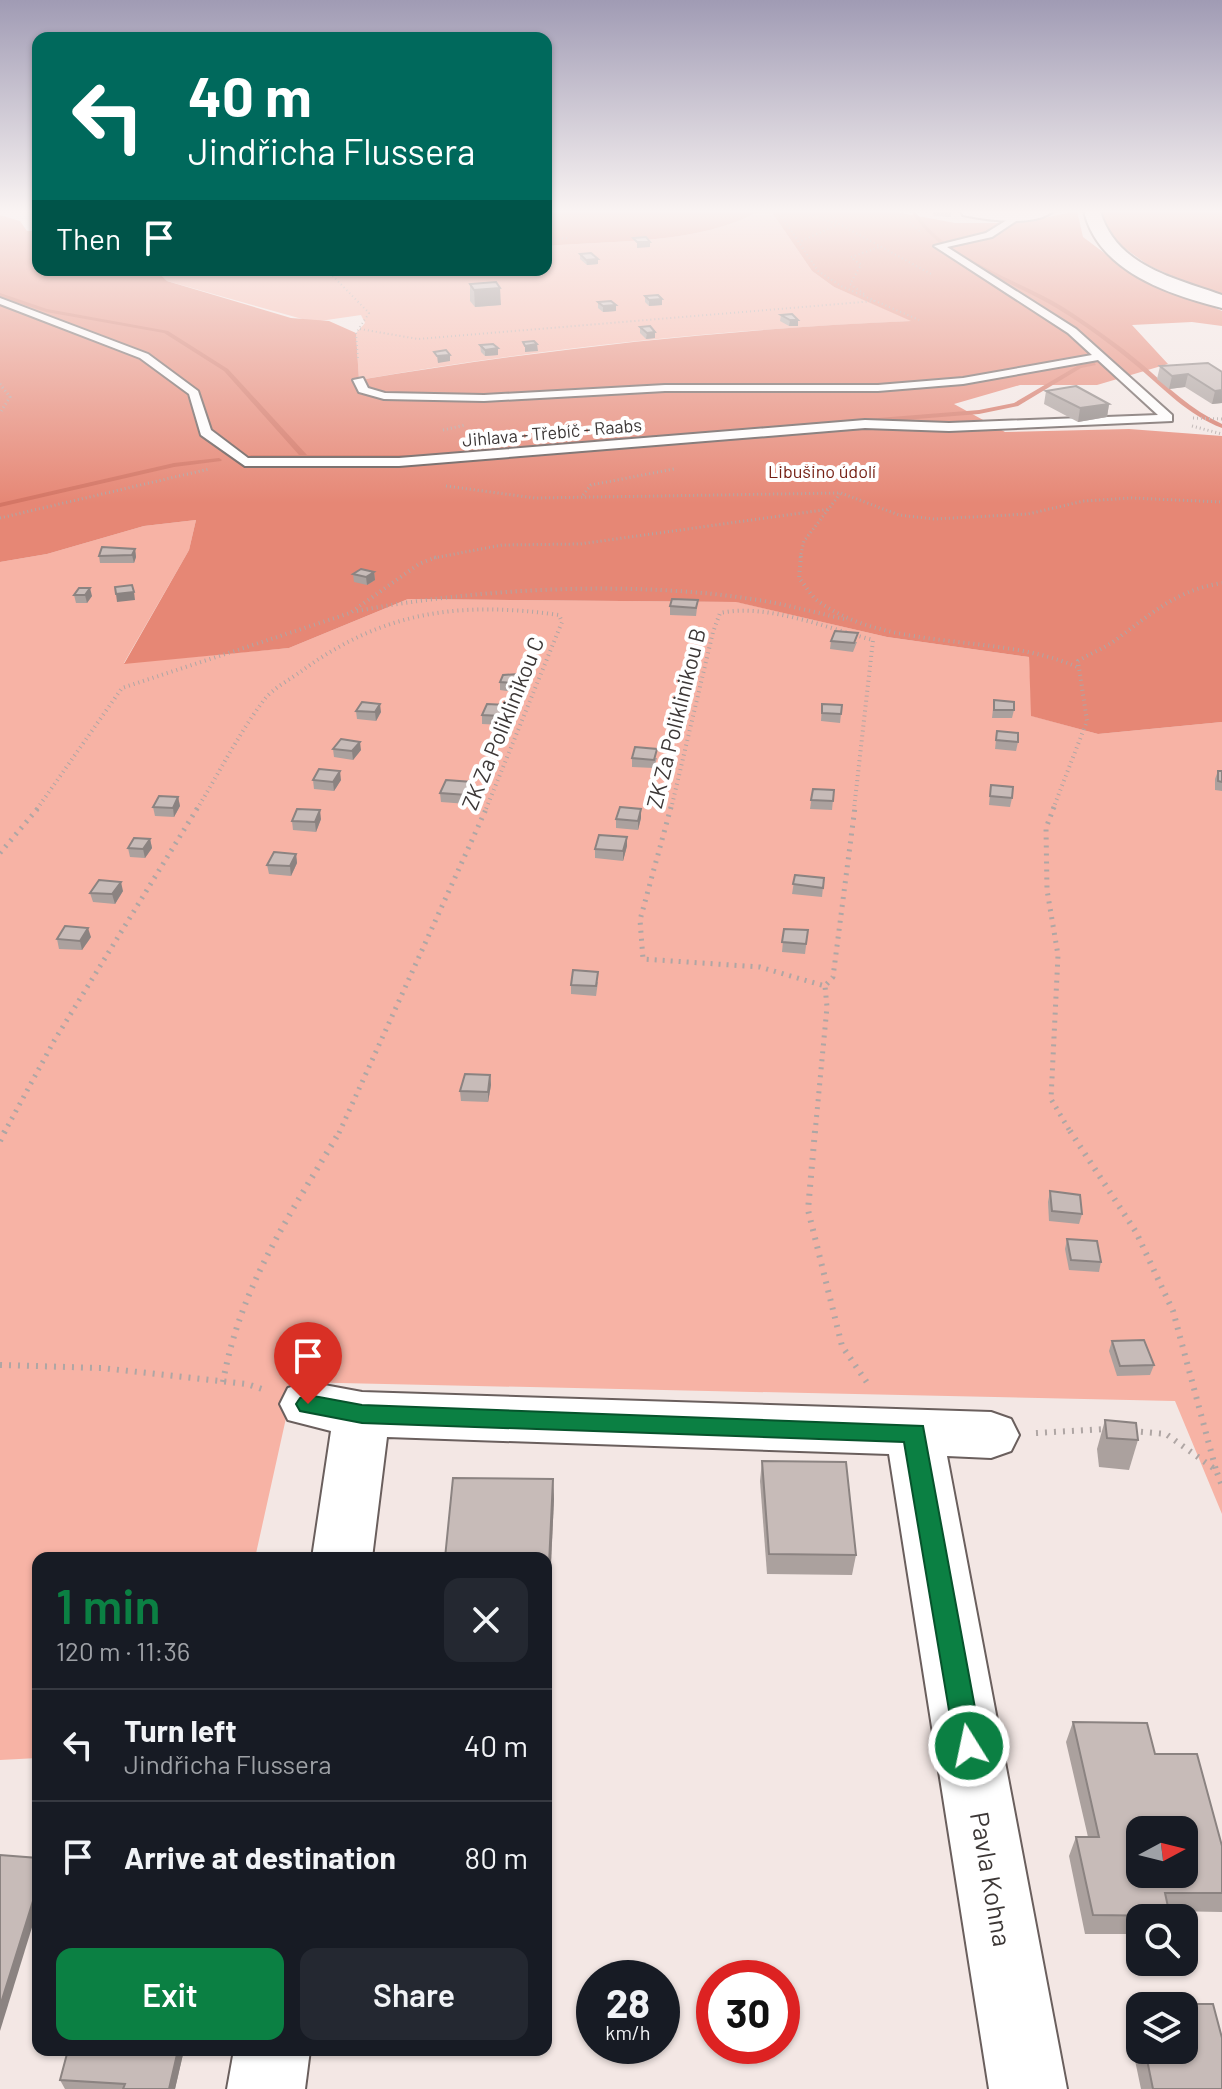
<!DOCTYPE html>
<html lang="en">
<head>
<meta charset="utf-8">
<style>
	body { margin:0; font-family:Barlow,sans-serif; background:#242831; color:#f1f3f6; height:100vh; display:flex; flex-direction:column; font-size:30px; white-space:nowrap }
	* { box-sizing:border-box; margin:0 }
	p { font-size:26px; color:#9ea1a6 }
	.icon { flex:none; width:44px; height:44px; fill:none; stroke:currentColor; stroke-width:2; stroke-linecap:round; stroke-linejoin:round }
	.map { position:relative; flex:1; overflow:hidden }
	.drawer { position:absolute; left:32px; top:1552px; width:520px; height:504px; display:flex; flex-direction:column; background:#171b24; border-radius:16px; box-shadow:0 2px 6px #0004 }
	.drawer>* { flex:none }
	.guide { position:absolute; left:32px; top:32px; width:520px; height:244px; border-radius:16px; box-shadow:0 2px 6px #0004; background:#00695c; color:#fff; overflow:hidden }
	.needle { width:52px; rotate:83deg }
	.buttons { position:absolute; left:1126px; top:1816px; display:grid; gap:16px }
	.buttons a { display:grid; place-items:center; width:72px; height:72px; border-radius:16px; background:#171b24; box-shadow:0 2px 6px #0004; font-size:40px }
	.speed { position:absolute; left:576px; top:1960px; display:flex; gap:16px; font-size:40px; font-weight:700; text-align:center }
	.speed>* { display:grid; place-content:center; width:104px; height:104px; border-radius:50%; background:#171b24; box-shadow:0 2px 6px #0004; line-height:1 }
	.speed small { font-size:20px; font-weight:400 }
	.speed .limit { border:12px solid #d22; background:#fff; color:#111 }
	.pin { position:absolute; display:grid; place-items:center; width:68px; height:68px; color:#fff; margin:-82px -34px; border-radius:50% 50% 50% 0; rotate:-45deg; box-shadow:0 0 8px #0007 }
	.pin .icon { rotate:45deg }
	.me { position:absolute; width:88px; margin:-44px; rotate:350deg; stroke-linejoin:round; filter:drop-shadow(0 0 6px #0008) }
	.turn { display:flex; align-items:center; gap:28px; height:168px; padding:0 24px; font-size:36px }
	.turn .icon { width:104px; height:104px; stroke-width:2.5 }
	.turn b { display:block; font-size:56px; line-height:68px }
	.then { display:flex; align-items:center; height:76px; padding:0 24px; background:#0003; gap:16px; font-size:30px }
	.round { display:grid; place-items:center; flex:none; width:84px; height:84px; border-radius:16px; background:#242831 }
	.summary { display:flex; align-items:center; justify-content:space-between; height:136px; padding:0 24px }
	h1 { font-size:48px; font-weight:600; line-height:60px; color:#0b8043 }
	.cta { display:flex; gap:16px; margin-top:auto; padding:16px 24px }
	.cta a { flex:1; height:92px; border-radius:16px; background:#0b8043; color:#fff; font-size:32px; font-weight:600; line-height:92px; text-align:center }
	.cta a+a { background:#242831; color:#f1f3f6 }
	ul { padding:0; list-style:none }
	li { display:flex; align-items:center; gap:24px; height:112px; padding:0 24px; border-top:2px solid #363941 }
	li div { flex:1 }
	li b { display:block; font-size:30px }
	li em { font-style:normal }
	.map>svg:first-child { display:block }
</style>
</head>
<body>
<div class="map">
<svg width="1222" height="2089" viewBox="0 0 1222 2089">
	<rect width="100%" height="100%" fill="#f3e7e4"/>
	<!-- green -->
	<g fill="#f7b3a5">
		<path d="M760,211H771L812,271L834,287L913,321C727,329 542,348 359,380L356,333L365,323L361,315L313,322L167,281L158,272L146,270H546V246C616,240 697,245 760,211Z"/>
		<path d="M196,520L189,550L124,663L289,648L408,599L737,602L887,637L1029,657L1032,716L1098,734L1222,722V1514L1175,1401L294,1382L255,1558H38V1758L0,1760V562L47,554L144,526Z"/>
	</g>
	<!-- forest -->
	<g fill="#e68775">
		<path d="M546,211H760C697,245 616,240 546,246Z"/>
		<path d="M771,211H891L955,223H1020L1077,211L1083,237L1123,267L1222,311V326L1192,322L1132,325L1168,364L1097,385H1020L954,404L1005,432L1129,429L1222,436V722L1098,734L1031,716L1029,657L887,637L736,602L408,599L289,648L124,664L189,550L196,520L144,526L47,554L0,562V215L20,221L27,231H38V270H146L158,272L167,281L291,318L329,321L356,333L359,380C542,349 726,329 911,321L834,287L812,271Z"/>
		<path d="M1102,211H1222V299L1148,265L1109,237Z"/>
	</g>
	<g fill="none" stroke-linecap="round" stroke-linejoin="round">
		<!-- stream -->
		<g fill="#d47665" fill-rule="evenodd">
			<path d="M911,211H915C943,257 1018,280 1063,307C1091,325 1118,344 1143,365C1168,387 1191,410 1222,424V428C1188,415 1164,389 1138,367C1113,346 1086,326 1058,309C1011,280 940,260 911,211Z"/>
			<path d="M0,293L47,309L168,331L228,369L307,455H423L426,457L423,459L249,458V456L251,455H299L224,371L164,333L46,312L0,297Z"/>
			<path d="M1094,362L1096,365L1081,368L1018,406L979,414L613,443L610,441L613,439L979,410L1014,403L1077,366Z"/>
			<path d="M219,458L222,460L221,461L174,467L0,507V503L174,463Z"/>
		</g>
		<defs>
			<path id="lane" d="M1015,215L1022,217L992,237L947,247L1076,329L1172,415V421L949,431L865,428L399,466H245L201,435L189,394L140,358L0,304V298L148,354L198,391L211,430L248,458H399L865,420L949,423L1158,415L1098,360L963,384L878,391H665L484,401L384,399L359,392L353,380L363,378L368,388L385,393L484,395L665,385H878L963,378L1092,355L1068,333L934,246L986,233Z"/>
			<g id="street">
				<path d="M961,211H1053C1035,227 986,220 963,215Z"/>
				<path d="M308,1382L362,1392L991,1412L1011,1419L1019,1435L1011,1451L991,1458L947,1456L1067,2089H989L889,1454L387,1437L372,1558H312L331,1431L288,1420L280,1404L288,1388Z"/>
				<path d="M234,2050H310L305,2089H227Z"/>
			</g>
			<path id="secondary" d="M1084,211H1100C1116,266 1174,278 1222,295V308C1167,294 1098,271 1084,211Z"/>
		</defs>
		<!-- lane casing -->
		<use href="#lane" stroke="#6a5f5d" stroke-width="4"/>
		<!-- street casing -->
		<use href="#street" stroke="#6a5f5d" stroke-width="4"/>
		<!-- secondary casing -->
		<use href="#secondary" stroke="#6a5f5d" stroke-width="4"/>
		<!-- path-far4 -->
		<g stroke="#afa6a4" stroke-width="2" stroke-dasharray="1 3" stroke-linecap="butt">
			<path d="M778,211L818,271L841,286L919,320"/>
			<path d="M797,211L839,224L799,242"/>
			<path d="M829,211L839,224L933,275"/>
			<path d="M901,211V216L922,233"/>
			<path d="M546,240L569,238"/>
			<path d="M327,270L369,313L356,333L358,359"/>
			<path d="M864,294L850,284L861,265L851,257L880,247"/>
			<path d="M360,329L418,339L875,301"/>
		</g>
		<!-- path-far3 -->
		<g stroke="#afa6a4" stroke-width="3" stroke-dasharray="1 3" stroke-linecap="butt">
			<path d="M0,384L10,397L0,413"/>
			<path d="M1193,418L1222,419"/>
			<path d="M1192,426L1222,434"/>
			<path d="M443,430L465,425"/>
			<path d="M446,486L535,498L841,493L899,515L934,519L1028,514L1084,501L1132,498L1222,502"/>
			<path d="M583,495L591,485L674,469"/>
			<path d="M0,518L209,469"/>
			<path d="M434,558L502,545L580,544L830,509"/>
			<path d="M800,558L804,541L840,494"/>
		</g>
		<!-- path-far2 -->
		<g stroke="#afa6a4" stroke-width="4" stroke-dasharray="1 4" stroke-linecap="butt">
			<path d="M801,556L799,578C805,585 811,596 818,601C889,653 998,632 1077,667"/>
			<path d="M357,611C477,588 637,580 758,600C788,605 818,613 848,620"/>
			<path d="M37,809L122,688L350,613L419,564L439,556"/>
			<path d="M197,809C219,773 239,733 264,700C273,688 291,679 303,670C384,611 461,601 559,615L562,622L486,809"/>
			<path d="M671,809L713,632L720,613C768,603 826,628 873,640L854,809"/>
			<path d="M1053,809L1087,721L1078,661C1091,653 1105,648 1117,639C1152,613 1177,590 1222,583"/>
		</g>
		<!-- path-far1 -->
		<g stroke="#afa6a4" stroke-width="5" stroke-dasharray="2 6" stroke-linecap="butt">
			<path d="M671,807L640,920L643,959L760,967L825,986L833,977L855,807"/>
			<path d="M1054,807L1046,828L1047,890L1058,955L1051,1099L1071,1133"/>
			<path d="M0,853L39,807"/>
			<path d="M4,1133L54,1041L198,807"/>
			<path d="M339,1133L487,807"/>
			<path d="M815,1133L827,1007L825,986"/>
		</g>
		<!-- path -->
		<g stroke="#afa6a4" stroke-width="6" stroke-dasharray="2 7" stroke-linecap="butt">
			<path d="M815,1131L808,1210L842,1346L870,1387"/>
			<path d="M1070,1131L1136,1232L1173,1311L1216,1470"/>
			<path d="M0,1141L5,1131"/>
			<path d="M0,1365L102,1368L247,1384L265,1390"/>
			<path d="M223,1382C240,1286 291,1213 340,1131"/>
			<path d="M1132,1431L1166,1434L1216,1470L1222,1486"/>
			<path d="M1036,1433L1106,1429"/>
		</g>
		<!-- lane -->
		<use href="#lane" fill="#fff" fill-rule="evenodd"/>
		<!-- street -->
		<use href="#street" fill="#fff" fill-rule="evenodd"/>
		<!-- secondary -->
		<use href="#secondary" fill="#fff" fill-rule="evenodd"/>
	</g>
	<!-- wall -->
	<g fill="#aba19e" fill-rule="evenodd">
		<path d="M932,211H951V217L934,216Z"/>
		<path d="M580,254L598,259V264L587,265L580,259Z"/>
		<path d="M470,284L501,305L475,307L470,301Z"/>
		<path d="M645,296L662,305L649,306L645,302Z"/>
		<path d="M598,302L616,311L603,312L598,308Z"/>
		<path d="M781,315L798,326H789L780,321Z"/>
		<path d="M640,327L655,338L646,339L640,333Z"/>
		<path d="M480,345L498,355L485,356L481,352Z"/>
		<path d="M1160,366L1222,372V403L1212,404L1185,387L1169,389L1157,379Z"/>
		<path d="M1046,391L1109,404L1107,417L1078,422L1044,404Z"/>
		<path d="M135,549L136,557L134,563H100L99,556Z"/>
		<path d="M374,572L375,580L367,585L354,582L353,574Z"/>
		<path d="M79,588L92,596L87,603H76L74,595Z"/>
		<path d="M670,606L697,608L696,616L670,615Z"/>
		<path d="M831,641L857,642L853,652L830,649Z"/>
		<path d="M518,674V683L514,692L500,690V682Z"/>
		<path d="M994,700L1014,710L1012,718H992Z"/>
		<path d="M822,704L842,705L840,723L821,721Z"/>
		<path d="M356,711L381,712L376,721L357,719Z"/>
		<path d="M506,713L502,725L482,724V715Z"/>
		<path d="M997,731L1018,742L1016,751L995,749Z"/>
		<path d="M333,749L361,750L353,760L334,757Z"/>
		<path d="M632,758H657L654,768L632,767Z"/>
		<path d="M1218,771H1222V791L1215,790V779Z"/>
		<path d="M313,780H341L334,791L314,789Z"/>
		<path d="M991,785L1012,798L1010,807L989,805Z"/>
		<path d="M813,789L834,790L832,810L810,809Z"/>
		<path d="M473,791L467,804L441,802L440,793Z"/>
		<path d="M178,797L180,806L174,817L155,816L153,807Z"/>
		<path d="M641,809V818L638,830L616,828V819Z"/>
		<path d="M321,819L316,832L293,830L292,821Z"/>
		<path d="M150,839L152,848L145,858L130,857L128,848Z"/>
		<path d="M627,846L623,861L595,858V849Z"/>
		<path d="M296,854L297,863L291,876L269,874L267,865Z"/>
		<path d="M795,875L824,878L822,897L792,894Z"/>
		<path d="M123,891L115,904L93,902L90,893Z"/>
		<path d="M784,929L808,930L805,954L782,952Z"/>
		<path d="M91,937L82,950L59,949L57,939Z"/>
		<path d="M598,982L596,996L571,994V985Z"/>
		<path d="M490,1075L491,1085L488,1102L461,1101L460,1091Z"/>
		<path d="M1050,1191L1082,1214L1079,1224L1049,1221L1048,1202Z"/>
		<path d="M1067,1239L1101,1262L1099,1272L1069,1270L1065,1249Z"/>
		<path d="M1112,1341L1154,1365L1150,1375L1117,1376L1109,1351Z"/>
		<path d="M1105,1420L1138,1440L1129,1470L1099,1467L1097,1449Z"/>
		<path d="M762,1461L856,1555L852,1575L767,1574L760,1481Z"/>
		<path d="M553,1479L554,1499L549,1606H546V1558Z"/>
		<path d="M1073,1722L1155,1754L1222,1846V1912L1169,1911V1918H1140V1934H1085L1069,1856L1076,1837H1088L1066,1742Z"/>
		<path d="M1135,2004H1213L1222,2038V2089H1141L1127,2022ZM1140,2006H1184V2050H1140Z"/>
		<path d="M184,2050L175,2089H65L60,2080Z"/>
	</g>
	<!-- shaded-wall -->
	<g fill="#8b8381">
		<path d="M637,242H650V247L637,248Z"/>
		<path d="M598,259V264L587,265L586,260Z"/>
		<path d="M500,288L501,305L475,307L474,290Z"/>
		<path d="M662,299V305L649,306V300Z"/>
		<path d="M616,305V311L603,312V306Z"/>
		<path d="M790,320H798V326H789Z"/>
		<path d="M655,332V338L646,339L647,333Z"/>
		<path d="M537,344L538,351L525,352V346Z"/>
		<path d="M498,348V355L485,356V350Z"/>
		<path d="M450,355V361L438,363L437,356Z"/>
		<path d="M1188,374L1185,387L1169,389L1172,376Z"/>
		<path d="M1222,390V403L1212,404L1215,391Z"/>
		<path d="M1109,404L1107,417L1078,422L1080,408Z"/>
		<path d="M135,549L136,557L134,563L132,555Z"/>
		<path d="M374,572L375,580L367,585L366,577Z"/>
		<path d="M90,588L92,596L87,603L85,595Z"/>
		<path d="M134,592L135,600L117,602L116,594Z"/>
		<path d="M518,674V683L514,692V683Z"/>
		<path d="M380,704L381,712L376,721L375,712Z"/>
		<path d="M506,705V713L502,725L501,716Z"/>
		<path d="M360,742L361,750L353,760L352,751Z"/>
		<path d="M340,771L341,780L334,791L333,782Z"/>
		<path d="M472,782L473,791L467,804V795Z"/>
		<path d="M178,797L180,806L174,817L173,808Z"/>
		<path d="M641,809V818L638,830V821Z"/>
		<path d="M320,810L321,819L316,832L315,822Z"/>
		<path d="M627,837V846L623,861V851Z"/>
		<path d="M150,839L152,848L145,858L143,849Z"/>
		<path d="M296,854L297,863L291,876L290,866Z"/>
		<path d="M121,882L123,891L115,904L112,894Z"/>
		<path d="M88,928L91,937L82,950L80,941Z"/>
		<path d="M490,1075L491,1085L488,1102V1092Z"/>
		<path d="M553,1479L554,1499L549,1606L548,1586Z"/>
		<path d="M38,1885V1908L0,2031V2006Z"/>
		<path d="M178,2050H184L175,2089H169Z"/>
	</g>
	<!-- building -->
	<g fill="#c7bbb8" stroke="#8b8381" stroke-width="2" fill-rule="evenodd">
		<path d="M646,237L650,242H637L633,238Z"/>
		<path d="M591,253L598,259L586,260L580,254Z"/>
		<path d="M496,282L500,288L474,290L470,284Z"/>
		<path d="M658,295L662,299L649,300L645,296Z"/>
		<path d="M611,301L616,305L603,306L598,302Z"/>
		<path d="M792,314L798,320H790L781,315Z"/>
		<path d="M650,326L655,332L647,333L640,327Z"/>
		<path d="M534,341L537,344L525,346L523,342Z"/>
		<path d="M493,344L498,348L485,350L480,345Z"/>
		<path d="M446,350L450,355L437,356L434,352Z"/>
		<path d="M1208,363L1222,372V390L1215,391L1188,374L1172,376L1160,366Z"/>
		<path d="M1076,386L1109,404L1080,408L1046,391Z"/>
		<path d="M102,547L135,549L132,555L99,556Z"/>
		<path d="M361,569L374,572L366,577L353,574Z"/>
		<path d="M132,585L134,592L116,594L115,587Z"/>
		<path d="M79,588H90L85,595H74Z"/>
		<path d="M672,599L698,600L696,608L670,606Z"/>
		<path d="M835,631L858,633L854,643L831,641Z"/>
		<path d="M518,674L514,683L500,682L503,675Z"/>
		<path d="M994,700L1014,702V710H994Z"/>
		<path d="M362,702L380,704L375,712L356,711Z"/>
		<path d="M487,704L506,705L501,716L482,715Z"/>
		<path d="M822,704L842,705L841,714L822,713Z"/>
		<path d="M997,731L1018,733V742L996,740Z"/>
		<path d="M341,739L360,742L352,751L333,749Z"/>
		<path d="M635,747L657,749L654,760L632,758Z"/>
		<path d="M319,769L340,771L333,782L313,780Z"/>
		<path d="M1218,771H1222V782L1218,781Z"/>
		<path d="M446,780L472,782L467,795L440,793Z"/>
		<path d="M991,785L1013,787L1012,798L990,796Z"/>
		<path d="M813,789L834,790L833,801L811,800Z"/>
		<path d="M159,796L178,797L173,808L153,807Z"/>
		<path d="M620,807L641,809L638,821L616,819Z"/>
		<path d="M297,809L320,810L315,822L292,821Z"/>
		<path d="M599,835L627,837L623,851L595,849Z"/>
		<path d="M134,838L150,839L143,849L128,848Z"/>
		<path d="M274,852L296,854L290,866L267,865Z"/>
		<path d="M795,875L824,878L823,888L793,884Z"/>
		<path d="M99,880L121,882L112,894L90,893Z"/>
		<path d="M65,926L88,928L80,941L57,939Z"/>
		<path d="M784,929L808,930L806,944L782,942Z"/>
		<path d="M573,970L598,972L596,986L571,985Z"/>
		<path d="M465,1074L490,1075L488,1092L460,1091Z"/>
		<path d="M1050,1191L1080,1195L1082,1214L1052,1211Z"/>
		<path d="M1067,1239L1097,1241L1101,1262L1071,1260Z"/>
		<path d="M1144,1340L1154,1365L1120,1366L1112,1341Z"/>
		<path d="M1105,1420L1136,1423L1138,1440L1107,1438Z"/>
		<path d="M762,1461L846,1462L856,1555L769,1554Z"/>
		<path d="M453,1478L553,1479L548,1586H546V1558H445Z"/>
		<path d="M1073,1722L1147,1723L1155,1754H1197L1222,1846V1893H1165L1170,1916L1093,1915L1076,1837H1099ZM1140,1830H1184V1874H1140Z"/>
		<path d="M0,1855L38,1858V1885L0,2006Z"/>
		<path d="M1135,2004H1213L1222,2038V2089H1153L1145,2050H1184V2006H1140V2027Z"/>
		<path d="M68,2050H178L169,2089H123L125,2084L60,2080Z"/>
	</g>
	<!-- sky -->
	<linearGradient id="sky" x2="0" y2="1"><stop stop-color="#a09bb4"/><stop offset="0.42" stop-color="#faf4f3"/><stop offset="1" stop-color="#faf4f3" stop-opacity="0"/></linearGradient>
	<rect width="1222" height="503" fill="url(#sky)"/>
	<!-- route -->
	<path fill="#0b8043" stroke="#07532c" stroke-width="2" d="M308,1395L362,1405L923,1426L982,1746L978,1755L969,1759L959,1755L955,1746L904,1442L362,1423L300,1411L296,1404L300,1398Z"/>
	<g text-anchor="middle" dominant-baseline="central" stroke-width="8" stroke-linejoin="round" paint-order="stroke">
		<!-- far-street labels -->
		<g font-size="18" fill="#3c3736" stroke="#fff">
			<text transform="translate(552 432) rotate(-5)">Jihlava - Třebíč - Raabs</text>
		</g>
		<!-- far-park labels -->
		<g font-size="18" fill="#741f13" stroke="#fff">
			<text x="822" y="471">Libušino údolí</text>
		</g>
		<!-- street labels -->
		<g font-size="22" fill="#3c3736" stroke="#fff">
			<text transform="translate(675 718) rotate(-76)">ZK Za Poliklinikou B</text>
			<text transform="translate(502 723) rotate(-68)">ZK Za Poliklinikou C</text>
		</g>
		<!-- near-street labels -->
		<g font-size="26" fill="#3c3736" stroke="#fff">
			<text transform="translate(992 1879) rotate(80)">Pavla Kohna</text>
		</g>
	</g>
</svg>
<div class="buttons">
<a><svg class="needle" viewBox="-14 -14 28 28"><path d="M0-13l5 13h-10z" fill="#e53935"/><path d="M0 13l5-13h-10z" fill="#9ea1a6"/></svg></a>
<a><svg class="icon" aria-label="search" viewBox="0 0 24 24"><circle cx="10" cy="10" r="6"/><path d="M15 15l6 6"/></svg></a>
<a><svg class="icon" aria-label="layers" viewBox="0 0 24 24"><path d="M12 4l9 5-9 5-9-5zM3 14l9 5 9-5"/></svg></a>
</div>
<div class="speed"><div>28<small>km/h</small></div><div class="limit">30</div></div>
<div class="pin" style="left:308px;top:1404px;background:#d93025"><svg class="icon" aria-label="arrive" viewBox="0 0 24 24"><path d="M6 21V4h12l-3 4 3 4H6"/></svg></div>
<svg class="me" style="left:969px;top:1746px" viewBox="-20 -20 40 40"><circle r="17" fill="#0b8043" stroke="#fff" stroke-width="3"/><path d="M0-11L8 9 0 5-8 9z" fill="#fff"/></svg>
<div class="guide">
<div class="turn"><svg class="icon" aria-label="left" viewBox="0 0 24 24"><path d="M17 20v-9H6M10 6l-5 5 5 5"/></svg><div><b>40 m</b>Jindřicha Flussera</div></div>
<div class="then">Then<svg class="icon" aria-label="arrive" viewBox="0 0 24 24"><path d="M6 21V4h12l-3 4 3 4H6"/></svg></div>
</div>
<section class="drawer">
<div class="summary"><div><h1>1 min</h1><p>120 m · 11:36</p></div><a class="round"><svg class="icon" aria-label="close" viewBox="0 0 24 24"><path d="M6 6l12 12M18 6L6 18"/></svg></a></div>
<ul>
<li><svg class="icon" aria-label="left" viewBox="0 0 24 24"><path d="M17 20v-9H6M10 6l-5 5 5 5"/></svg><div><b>Turn left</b><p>Jindřicha Flussera</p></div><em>40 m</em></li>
<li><svg class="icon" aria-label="arrive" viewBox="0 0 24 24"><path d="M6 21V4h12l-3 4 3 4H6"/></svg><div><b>Arrive at destination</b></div><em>80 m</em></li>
</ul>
<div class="cta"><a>Exit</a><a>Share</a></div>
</section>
</div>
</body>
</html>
